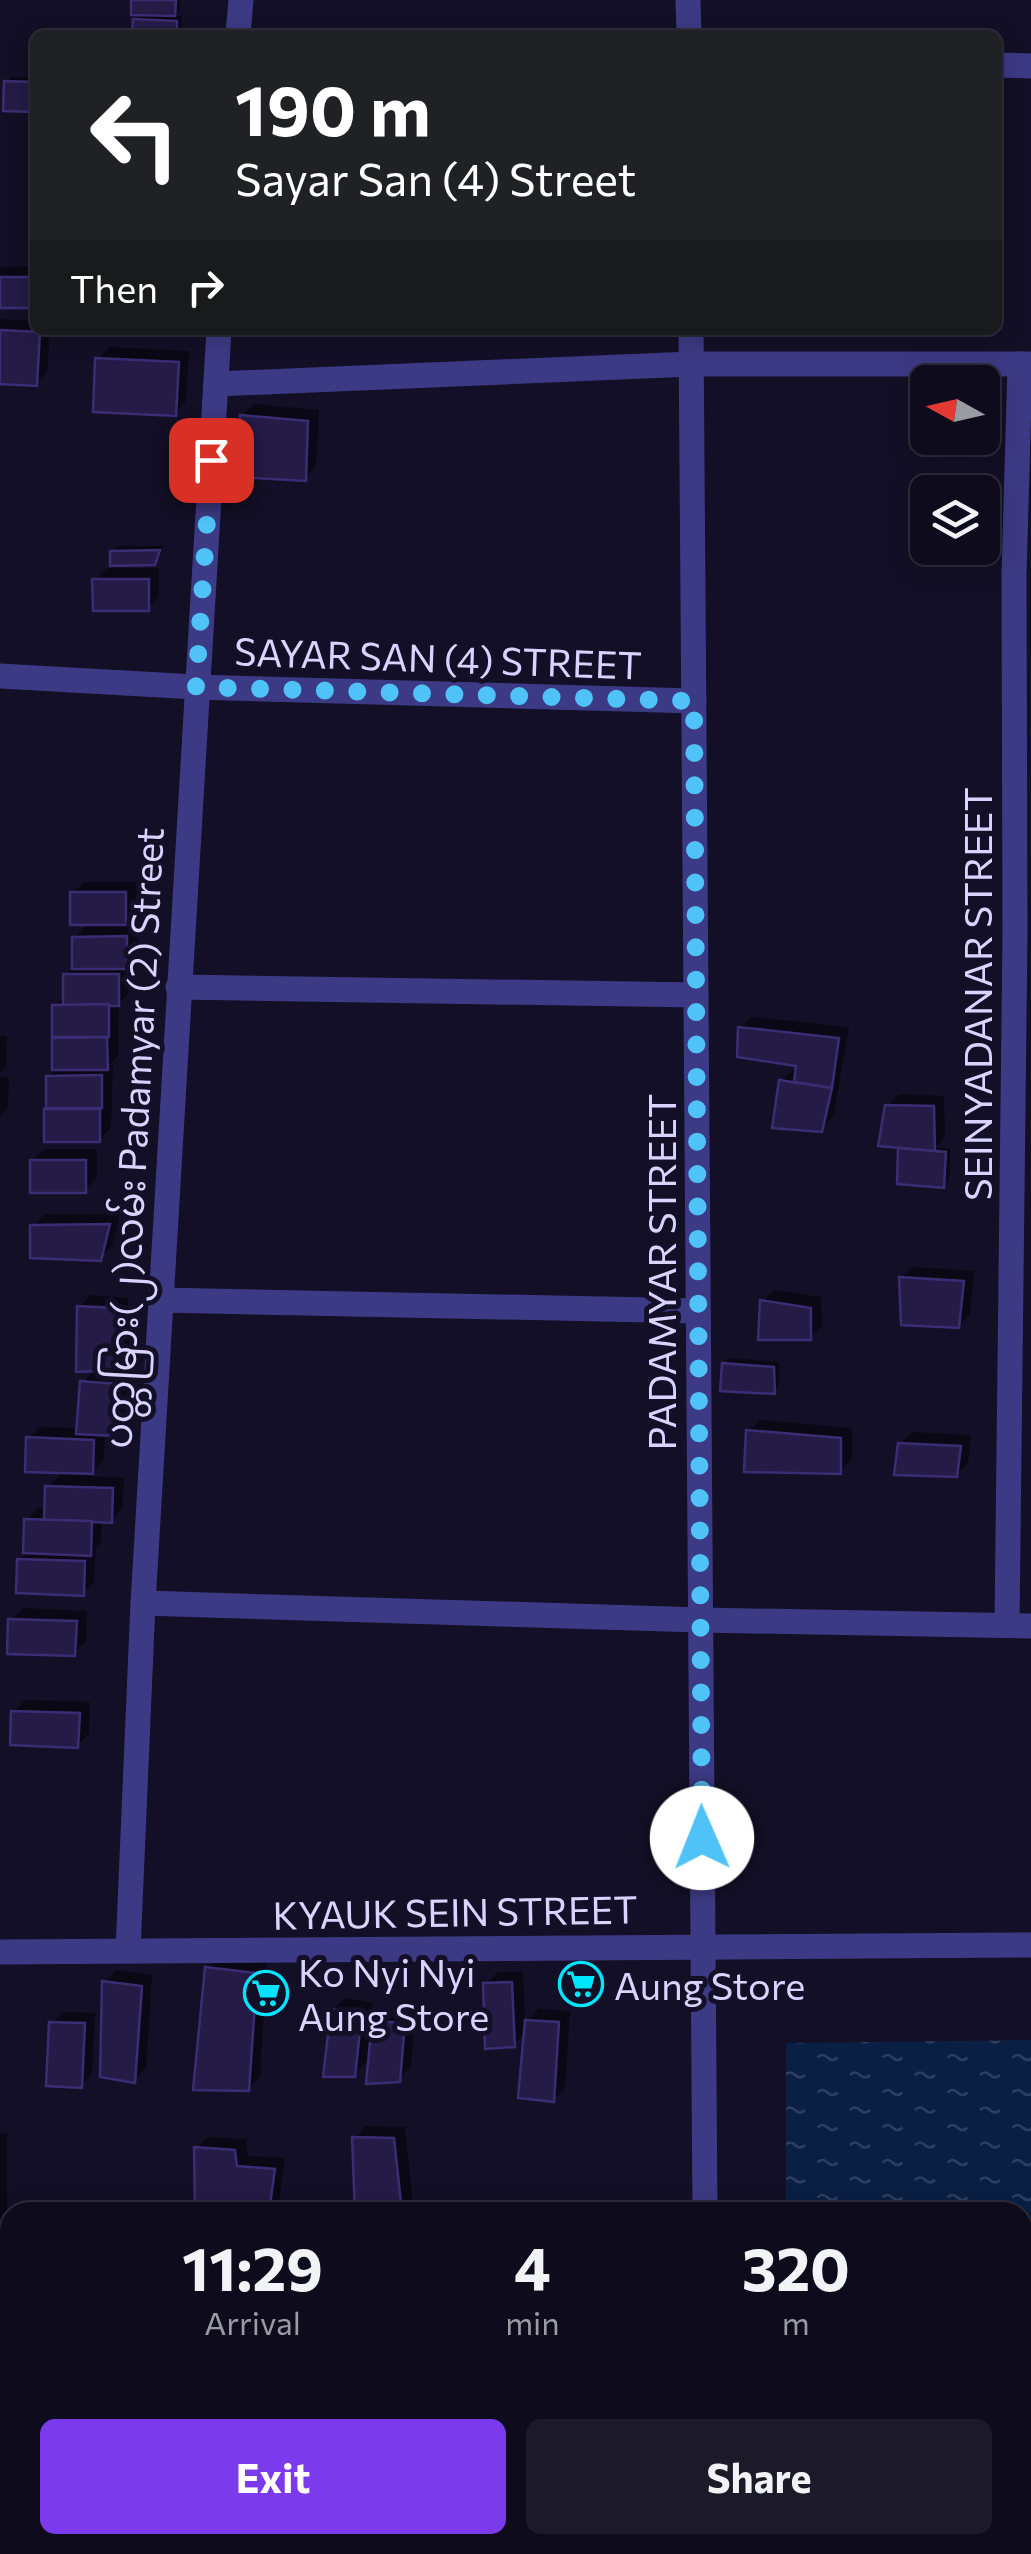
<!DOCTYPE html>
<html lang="en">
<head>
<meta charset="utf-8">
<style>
	body { margin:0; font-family:Commissioner,"Noto Sans Myanmar",sans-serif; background:#1c1929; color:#f1f3f6; height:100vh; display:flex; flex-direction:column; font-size:38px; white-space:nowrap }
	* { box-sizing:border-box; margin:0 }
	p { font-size:32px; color:#9b9ba3 }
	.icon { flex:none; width:55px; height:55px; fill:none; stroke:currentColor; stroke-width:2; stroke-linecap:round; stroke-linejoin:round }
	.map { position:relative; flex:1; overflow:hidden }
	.panel { position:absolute; left:0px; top:2202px; width:1032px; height:352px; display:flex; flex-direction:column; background:#0e0b1c; border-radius:30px 30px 0 0; box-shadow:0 5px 25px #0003,0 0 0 2px #2e2b3b }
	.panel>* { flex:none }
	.top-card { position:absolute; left:30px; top:30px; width:972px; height:305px; border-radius:15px; box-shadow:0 5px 25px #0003,0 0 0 2px #2e2b3b; background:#202124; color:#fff; overflow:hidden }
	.needle { width:65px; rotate:278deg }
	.controls { position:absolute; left:910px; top:365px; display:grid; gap:20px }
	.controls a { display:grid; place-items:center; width:90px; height:90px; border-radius:15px; background:#0e0b1c; box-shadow:0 5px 25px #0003,0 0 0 2px #2e2b3b; font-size:50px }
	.pin { position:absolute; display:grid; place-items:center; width:85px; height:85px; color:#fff; margin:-42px; border-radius:20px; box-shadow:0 5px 15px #0006 }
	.me { position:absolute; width:110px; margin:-55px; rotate:359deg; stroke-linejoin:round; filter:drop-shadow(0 0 8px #0008) }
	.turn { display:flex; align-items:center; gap:35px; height:210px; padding:0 40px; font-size:45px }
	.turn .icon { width:130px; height:130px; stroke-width:2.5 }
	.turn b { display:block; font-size:70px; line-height:85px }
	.then { display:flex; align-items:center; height:95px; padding:0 40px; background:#0003; gap:20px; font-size:38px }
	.eta { display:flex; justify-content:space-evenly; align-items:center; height:170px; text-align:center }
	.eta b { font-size:60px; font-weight:700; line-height:70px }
	.button { display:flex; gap:20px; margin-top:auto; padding:20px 40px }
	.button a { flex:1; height:115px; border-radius:15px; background:#7c3aed; color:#fff; font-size:40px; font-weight:700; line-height:115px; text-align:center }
	.button a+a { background:#1c1929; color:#f1f3f6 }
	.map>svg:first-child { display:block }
</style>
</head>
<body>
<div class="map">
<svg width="1031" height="2554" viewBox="0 0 1031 2554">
	<defs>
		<pattern id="water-ripples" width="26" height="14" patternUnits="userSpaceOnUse" patternTransform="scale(2.5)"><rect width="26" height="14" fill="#0a1f44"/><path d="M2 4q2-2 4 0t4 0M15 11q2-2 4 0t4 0" fill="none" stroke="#2d3f60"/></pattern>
	</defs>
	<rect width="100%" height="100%" fill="#130f26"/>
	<!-- water -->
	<path fill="url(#water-ripples)" d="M1031,2040V2477L1023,2478L1022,2212H786V2043Z"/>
	<!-- shadow -->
	<g fill="#0007">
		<path d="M134,0H180V9L172,16H182L181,35H134L135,20L143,13Z"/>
		<path d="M12,77L35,78V109L7,82Z"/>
		<path d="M35,266V305L0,306V267Z"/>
		<path d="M0,319L35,321V330H50L47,372L36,383L0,382Z"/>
		<path d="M110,347L189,351L186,401L175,413L98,359Z"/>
		<path d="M254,404L319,410L316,466L305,478L242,416Z"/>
		<path d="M118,546H163L159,557L154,563L119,564V568H159V597L148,608L95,580L107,568H112L113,552Z"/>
		<path d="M84,882H136V911L121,926H138V955L130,963V992L119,1003L118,1056L109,1065H113L111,1128L99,1139H47L49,1077L58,1068H54L55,1006L66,995V975L74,966V938L90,922L72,894Z"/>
		<path d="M752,1017L849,1027L833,1117L821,1129L782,1081L793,1070H798L799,1064L740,1028Z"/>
		<path d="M0,1036H7L6,1067L0,1073Z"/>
		<path d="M0,1077H9L8,1108L0,1116Z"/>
		<path d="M899,1094L944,1096L945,1137L936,1147L950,1148L949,1180L944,1185L899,1181L900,1146L887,1106Z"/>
		<path d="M44,1149H97V1178L85,1190L32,1161Z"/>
		<path d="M45,1214H120L112,1246L100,1258L33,1226Z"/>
		<path d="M913,1267L974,1271L970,1314L958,1325L901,1278Z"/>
		<path d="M774,1290L821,1297L822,1326L810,1337L762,1302Z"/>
		<path d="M91,1295L128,1298L129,1356L113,1372L127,1373L124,1422L112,1434L105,1433L104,1460L87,1476L124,1478L122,1509L110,1520H102L101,1542L93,1550H96L94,1582L83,1593L19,1560L25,1554L26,1520L38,1508H47L48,1487L64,1471L29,1438L40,1427L79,1428L83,1382L96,1369L79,1307Z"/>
		<path d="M730,1358L779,1362V1386L774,1391L725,1364Z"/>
		<path d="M760,1420L852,1428V1459L840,1471L749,1431Z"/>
		<path d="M912,1432L971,1435L968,1463L956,1475L901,1444Z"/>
		<path d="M23,1608L87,1611L86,1641L74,1653L11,1620Z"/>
		<path d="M25,1700L90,1702L89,1734L77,1745L14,1712Z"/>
		<path d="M219,1957L267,1962L260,2077L248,2089L208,1968Z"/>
		<path d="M116,1970L152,1975L146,2068L134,2080L105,1982Z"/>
		<path d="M497,1972H523L525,2023L539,2009L570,2011L565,2088L554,2099L526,2032L514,2044L486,1984Z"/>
		<path d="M345,1998L372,2002L370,2027L386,2010L415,2012L411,2067L399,2079L371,2057L354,2074L333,2010Z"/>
		<path d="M63,2012L95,2013L92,2074L81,2085L52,2023Z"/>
		<path d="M366,2126L405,2127L413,2203L404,2212H357L355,2138Z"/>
		<path d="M0,2133H7V2219L0,2226Z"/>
		<path d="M208,2137L246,2139L248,2156L285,2158L279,2202L269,2212H197V2148Z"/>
		<path d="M0,2334L5,2335L0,2423Z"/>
	</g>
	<!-- building -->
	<g fill="#241b47" stroke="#3b2d73" stroke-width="2.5">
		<path d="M131,0H176L175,16L131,15Z"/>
		<path d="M133,19L177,21V35H132Z"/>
		<path d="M4,81L35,82V112L3,111Z"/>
		<rect x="0" y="277" width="35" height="31"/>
		<path d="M0,330L40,332L37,386L0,384Z"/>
		<path d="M95,358L179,362L176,416L93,412Z"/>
		<path d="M240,415L308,421L306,481L236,477Z"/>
		<path d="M160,550L155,565L110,566V551Z"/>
		<path d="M92,579H149V611H93Z"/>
		<rect x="70" y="892" width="56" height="33"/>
		<path d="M127,936V969H72V937Z"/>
		<rect x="63" y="974" width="56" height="32"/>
		<path d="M109,1004V1037H52V1005Z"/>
		<path d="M738,1027L839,1038L832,1088L794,1082L796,1066L737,1057Z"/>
		<path d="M107,1037L108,1070H52V1038Z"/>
		<path d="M102,1075V1108H46V1076Z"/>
		<path d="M779,1080L832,1088L822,1132L772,1128Z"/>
		<path d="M885,1105L934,1106L935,1151L878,1146Z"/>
		<rect x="44" y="1109" width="56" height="33"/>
		<path d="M898,1148L946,1152L944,1188L897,1184Z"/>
		<rect x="30" y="1160" width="56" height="33"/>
		<path d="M110,1224L101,1261L30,1258V1225Z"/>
		<path d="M899,1277L964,1281L959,1328L901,1325Z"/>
		<path d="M760,1300L811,1308V1340H758Z"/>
		<path d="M77,1306L117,1308L119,1370L76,1372Z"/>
		<path d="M722,1363L774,1367L775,1394L720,1391Z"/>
		<path d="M80,1381L117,1384L113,1436L76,1434Z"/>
		<path d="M746,1430L841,1438V1474L744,1472Z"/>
		<path d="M26,1437L94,1440L93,1474L25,1472Z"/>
		<path d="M898,1443L961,1446L957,1477L894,1475Z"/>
		<path d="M45,1486L113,1488L112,1523L44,1520Z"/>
		<path d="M24,1519L92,1521L91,1556L23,1553Z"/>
		<path d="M17,1559L85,1561L84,1596L16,1593Z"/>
		<path d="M8,1619L77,1621L75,1656L7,1654Z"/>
		<path d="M11,1711L80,1713L78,1748L10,1745Z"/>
		<path d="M205,1967L257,1973L249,2091L193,2090Z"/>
		<path d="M102,1981L142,1986L135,2083L100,2077Z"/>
		<path d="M512,1982L515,2047L485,2049L483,1983Z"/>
		<path d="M331,2009L362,2013L355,2077H323Z"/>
		<path d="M525,2020L559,2022L554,2102L518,2098Z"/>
		<path d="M372,2021L405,2023L400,2082L366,2084Z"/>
		<path d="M49,2022L85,2023L82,2088L46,2086Z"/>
		<path d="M352,2137L394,2138L402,2212H355Z"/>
		<path d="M194,2147L235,2150L237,2166L275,2169L269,2212H195Z"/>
	</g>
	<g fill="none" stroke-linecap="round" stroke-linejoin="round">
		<!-- minor -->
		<g stroke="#3d3a85" stroke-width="25">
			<path d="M688,0L689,35"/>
			<path d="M238,35L241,0"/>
			<path d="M998,65L1031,66"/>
			<path d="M691,330L705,2212"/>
			<path d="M216,384L691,364H1031"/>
			<path d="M0,676L196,687L694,701"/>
			<path d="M178,987L696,995"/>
			<path d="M160,1300L698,1311"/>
			<path d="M143,1603L701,1620L1031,1626"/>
			<path d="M1007,1625L1015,933L1014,575L1020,364"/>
			<path d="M128,1951L143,1603L219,330"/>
			<path d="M0,1952L1031,1945"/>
			<path d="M0,2289H10"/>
			<path d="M350,2545V2554"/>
			<path d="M707,2545V2554"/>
		</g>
	</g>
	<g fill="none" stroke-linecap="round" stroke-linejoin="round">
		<!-- route -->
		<path stroke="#4fc3f7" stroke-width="18" stroke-dasharray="0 32.4" d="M211,460L196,687L694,701L702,1838"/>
	</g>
	<!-- icons -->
	<defs>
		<symbol id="supermarket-ring" viewBox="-11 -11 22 22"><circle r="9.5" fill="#130f26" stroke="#00e5ff" stroke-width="1.5"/><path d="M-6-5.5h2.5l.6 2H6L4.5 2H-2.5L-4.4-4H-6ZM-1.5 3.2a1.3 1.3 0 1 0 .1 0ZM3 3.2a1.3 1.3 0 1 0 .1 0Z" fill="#00e5ff"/></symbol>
	</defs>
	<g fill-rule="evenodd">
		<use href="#supermarket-ring" x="556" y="1959" width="50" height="50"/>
		<use href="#supermarket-ring" x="241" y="1968" width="50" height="50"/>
	</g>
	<g text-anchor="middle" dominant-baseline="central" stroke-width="10" stroke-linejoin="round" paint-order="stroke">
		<!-- street labels -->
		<g font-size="38" fill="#d9d4ff" stroke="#130f26">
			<text transform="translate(438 657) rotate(2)">SAYAR SAN (4) STREET</text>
			<text transform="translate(976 994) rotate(-90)">SEINYADANAR STREET</text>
			<text transform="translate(132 1138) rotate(-87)">ပတ္တမြား(၂)လမ်း Padamyar (2) Street</text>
			<text transform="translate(660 1272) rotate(-90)">PADAMYAR STREET</text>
			<text transform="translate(455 1911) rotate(-1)">KYAUK SEIN STREET</text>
		</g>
		<!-- poi labels -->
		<g font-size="38" fill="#d9d4ff" stroke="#130f26" text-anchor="start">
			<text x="298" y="1971">Ko Nyi Nyi<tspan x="298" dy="44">Aung Store</tspan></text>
			<text x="614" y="1984">Aung Store</text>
		</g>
	</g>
</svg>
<div class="controls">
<a><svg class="needle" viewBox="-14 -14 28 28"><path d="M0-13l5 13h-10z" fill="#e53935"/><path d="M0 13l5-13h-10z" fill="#9b9ba3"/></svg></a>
<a><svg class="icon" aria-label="layers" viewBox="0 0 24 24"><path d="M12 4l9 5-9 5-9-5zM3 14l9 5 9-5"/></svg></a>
</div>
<div class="pin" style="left:211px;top:460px;background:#d93025"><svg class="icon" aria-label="arrive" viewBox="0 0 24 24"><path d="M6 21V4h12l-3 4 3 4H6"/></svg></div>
<svg class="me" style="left:702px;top:1838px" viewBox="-20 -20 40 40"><circle r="19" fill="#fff"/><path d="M0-13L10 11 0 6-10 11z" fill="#4fc3f7"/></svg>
<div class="top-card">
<div class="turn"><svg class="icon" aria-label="left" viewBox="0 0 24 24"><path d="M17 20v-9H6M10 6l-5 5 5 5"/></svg><div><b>190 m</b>Sayar San (4) Street</div></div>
<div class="then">Then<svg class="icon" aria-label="right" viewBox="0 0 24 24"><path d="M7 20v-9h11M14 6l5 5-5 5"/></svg></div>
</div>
<section class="panel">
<div class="eta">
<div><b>11:29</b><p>Arrival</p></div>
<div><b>4</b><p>min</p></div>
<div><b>320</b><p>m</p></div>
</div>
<div class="button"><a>Exit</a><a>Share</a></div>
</section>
</div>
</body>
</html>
